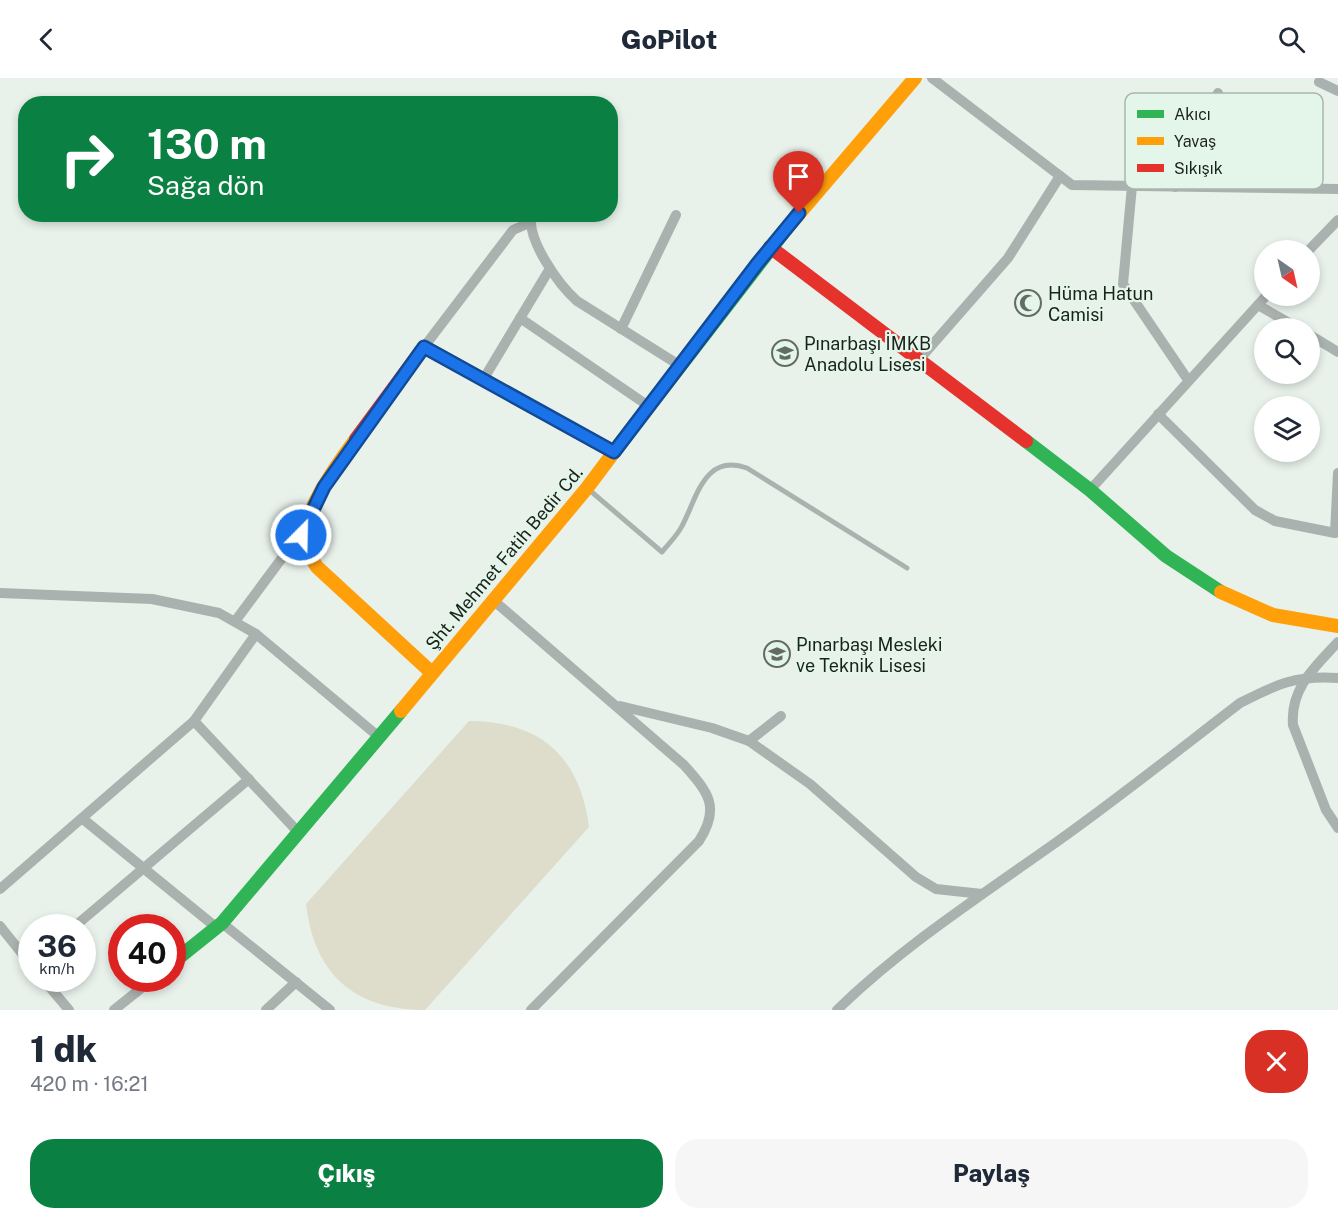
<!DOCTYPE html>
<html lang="tr">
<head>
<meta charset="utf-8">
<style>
	body { margin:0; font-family:"Public Sans",sans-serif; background:#f6f6f7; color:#1f2937; height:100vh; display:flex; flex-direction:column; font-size:22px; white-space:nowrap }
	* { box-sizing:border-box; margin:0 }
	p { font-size:20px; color:#747a83 }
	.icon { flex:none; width:33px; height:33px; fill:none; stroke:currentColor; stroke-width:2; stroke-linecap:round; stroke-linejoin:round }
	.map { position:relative; height:932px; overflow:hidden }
	.details { display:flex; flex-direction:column; background:#fff; flex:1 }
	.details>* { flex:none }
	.banner { position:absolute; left:18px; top:18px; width:600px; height:126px; border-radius:24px; box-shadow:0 3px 9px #0003; background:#0b8043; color:#fff; overflow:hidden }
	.needle { width:39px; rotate:146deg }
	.fabs { position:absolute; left:1254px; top:162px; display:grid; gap:12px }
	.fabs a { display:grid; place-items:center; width:66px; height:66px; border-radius:50%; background:#fff; box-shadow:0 3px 9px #0003; font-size:30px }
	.speed { position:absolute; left:18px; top:836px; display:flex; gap:12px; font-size:30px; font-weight:700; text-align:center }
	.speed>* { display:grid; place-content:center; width:78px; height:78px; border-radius:50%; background:#fff; box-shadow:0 3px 9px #0003; line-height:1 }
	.speed small { font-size:15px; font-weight:400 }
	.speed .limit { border:9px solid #d22; background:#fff; color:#111 }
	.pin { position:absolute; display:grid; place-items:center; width:51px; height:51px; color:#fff; margin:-62px -26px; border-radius:50% 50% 50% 0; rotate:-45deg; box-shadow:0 0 6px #0007 }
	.pin .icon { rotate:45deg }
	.me { position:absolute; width:66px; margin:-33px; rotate:23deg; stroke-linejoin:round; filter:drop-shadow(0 0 4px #0008) }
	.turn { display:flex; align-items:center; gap:21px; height:126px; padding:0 30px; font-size:27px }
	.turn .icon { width:78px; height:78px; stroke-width:2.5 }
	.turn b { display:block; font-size:42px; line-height:51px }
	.round { display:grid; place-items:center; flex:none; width:63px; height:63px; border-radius:24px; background:#f6f6f7 }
	.summary { display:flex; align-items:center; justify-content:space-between; height:102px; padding:0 30px }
	h1 { font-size:36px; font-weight:800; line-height:45px }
	.action { display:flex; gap:12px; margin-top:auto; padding:12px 30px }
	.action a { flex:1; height:69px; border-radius:24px; background:#0b8043; color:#fff; font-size:24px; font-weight:800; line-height:69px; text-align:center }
	.action a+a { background:#f6f6f7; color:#1f2937 }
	header { display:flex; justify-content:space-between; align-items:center; height:78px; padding:0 30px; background:#fff; font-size:27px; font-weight:800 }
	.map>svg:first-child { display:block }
</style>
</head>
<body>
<header><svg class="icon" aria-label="back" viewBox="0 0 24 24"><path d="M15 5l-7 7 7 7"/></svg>GoPilot<svg class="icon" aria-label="search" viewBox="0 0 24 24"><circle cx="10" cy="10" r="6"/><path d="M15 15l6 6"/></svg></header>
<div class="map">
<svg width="1338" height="932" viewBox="0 0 1338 932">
	<rect width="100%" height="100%" fill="#e8f2eb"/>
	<!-- green -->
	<path fill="#deddcc" d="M469,643C541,643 580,679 589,749L425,932C354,932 314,896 306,826Z"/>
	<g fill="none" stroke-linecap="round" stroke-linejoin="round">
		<!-- lane -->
		<path stroke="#aab2b0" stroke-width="5" d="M587,410L662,474C669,465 677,458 682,448C697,420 704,375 747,390L907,490"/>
		<!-- street -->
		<g stroke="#aab2b0" stroke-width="10">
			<path d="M932,0L1072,107L1338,111"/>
			<path d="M1319,4L1338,13"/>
			<path d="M1132,108L1123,206L1188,302"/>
			<path d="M1175,109L1218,15"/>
			<path d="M532,136C525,160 559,207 577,223L679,287"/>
			<path d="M1309,172L1338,142"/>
			<path d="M1258,227L1298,250"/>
			<path d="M520,240L647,327"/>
			<path d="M621,251L676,137"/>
			<path d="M1310,257L1338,274"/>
			<path d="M424,269L513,152L529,145"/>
			<path d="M918,283L1008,180L1060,98"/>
			<path d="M483,302L549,192"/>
			<path d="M1158,336L1255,432L1275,443L1335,455L1338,395"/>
			<path d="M1090,412L1266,218"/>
			<path d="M0,515L152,521L219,535L256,556L379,659"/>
			<path d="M493,522L684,687C708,714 721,729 699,763L531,932"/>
			<path d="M236,542L285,476L300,463"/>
			<path d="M1338,564C1315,589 1290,610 1293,647L1326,732L1338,750"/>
			<path d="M620,628L712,650L749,663L810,706L916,799L936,811L982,816"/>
			<path d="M194,643L299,755"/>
			<path d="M749,663L781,638"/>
			<path d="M83,741L217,850"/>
			<path d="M0,811L194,643L256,556"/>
			<path d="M222,845L330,932"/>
			<path d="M0,848L32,888"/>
			<path d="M74,849L249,701"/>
			<path d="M42,900L69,932"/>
			<path d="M114,932L154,900"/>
			<path d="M266,932L296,904"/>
			<path d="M837,932C904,867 982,817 1058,763C1120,719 1180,671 1240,625C1277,606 1296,597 1338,600"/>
		</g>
		<!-- fast -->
		<g stroke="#30b455" stroke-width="14">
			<path d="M1026,363L1090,412L1166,478L1221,514"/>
			<path d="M620,366L786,151"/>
			<path d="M172,885L222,845L401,633"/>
		</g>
		<!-- slow -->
		<g stroke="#ff9f0a" stroke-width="14">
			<path d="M786,151L915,0"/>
			<path d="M356,361C333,392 310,425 300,463L317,489L432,595"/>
			<path d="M1221,514L1273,537L1338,548"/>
			<path d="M401,633L587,410L620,366"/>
		</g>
		<!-- jam -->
		<g stroke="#e5322d" stroke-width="14">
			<path d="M770,169L1026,363"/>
			<path d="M356,361L424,269L614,374"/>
		</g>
	</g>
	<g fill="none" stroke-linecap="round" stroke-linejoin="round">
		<defs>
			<path id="route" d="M301,457L324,409L424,269L614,374L757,186L799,135"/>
		</defs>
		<!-- route casing -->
		<use href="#route" stroke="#114b97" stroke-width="15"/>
		<!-- route -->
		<use href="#route" stroke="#1a73e8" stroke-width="10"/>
	</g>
	<!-- icons -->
	<defs>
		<symbol id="mosque-ring" viewBox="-11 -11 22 22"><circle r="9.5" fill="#e4f6e9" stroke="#636b65" stroke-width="1.5"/><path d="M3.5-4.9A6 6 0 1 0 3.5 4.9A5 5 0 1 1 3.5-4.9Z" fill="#636b65"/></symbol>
		<symbol id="school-ring" viewBox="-11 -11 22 22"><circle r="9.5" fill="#e4f6e9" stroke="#636b65" stroke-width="1.5"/><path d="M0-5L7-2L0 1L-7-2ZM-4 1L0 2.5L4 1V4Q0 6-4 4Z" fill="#636b65"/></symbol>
	</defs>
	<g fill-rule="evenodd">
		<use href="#mosque-ring" x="1013" y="210" width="30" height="30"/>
		<use href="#school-ring" x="770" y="260" width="30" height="30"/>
		<use href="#school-ring" x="762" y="561" width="30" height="30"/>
	</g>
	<g text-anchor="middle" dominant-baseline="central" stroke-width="4.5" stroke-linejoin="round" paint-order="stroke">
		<!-- poi labels -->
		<g font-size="18" fill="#1b221d" stroke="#e4f6e9" text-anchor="start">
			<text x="1048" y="215">Hüma Hatun<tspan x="1048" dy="21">Camisi</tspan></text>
			<text x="804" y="265">Pınarbaşı İMKB<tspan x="804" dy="21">Anadolu Lisesi</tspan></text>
			<text x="796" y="566">Pınarbaşı Mesleki<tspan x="796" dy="21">ve Teknik Lisesi</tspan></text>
		</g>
		<!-- street labels -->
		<g font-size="18" fill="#1b221d" stroke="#e4f6e9">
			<text transform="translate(504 480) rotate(-50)">Şht. Mehmet Fatih Bedir Cd.</text>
		</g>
	</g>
	<!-- legend -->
	<rect x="1125" y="15" width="198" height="96" rx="9" fill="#e4f6e9" stroke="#a8b6ac" stroke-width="1.5"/>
	<rect x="1137" y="32" width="27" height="8" fill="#30b455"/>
	<rect x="1137" y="59" width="27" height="8" fill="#ff9f0a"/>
	<rect x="1137" y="86" width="27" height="8" fill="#e5322d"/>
	<g font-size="16" fill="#1b221d">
		<text x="1174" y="42">Akıcı</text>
		<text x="1174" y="69">Yavaş</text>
		<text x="1174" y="96">Sıkışık</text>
	</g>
</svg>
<div class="fabs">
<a><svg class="needle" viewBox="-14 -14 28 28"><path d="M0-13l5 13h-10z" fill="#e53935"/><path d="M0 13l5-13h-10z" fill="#747a83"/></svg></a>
<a><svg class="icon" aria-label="search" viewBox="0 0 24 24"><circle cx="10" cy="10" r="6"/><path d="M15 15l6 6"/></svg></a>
<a><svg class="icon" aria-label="layers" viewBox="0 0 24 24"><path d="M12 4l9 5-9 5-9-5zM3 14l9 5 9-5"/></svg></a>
</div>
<div class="speed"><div>36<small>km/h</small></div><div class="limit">40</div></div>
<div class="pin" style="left:799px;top:135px;background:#d93025"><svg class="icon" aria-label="arrive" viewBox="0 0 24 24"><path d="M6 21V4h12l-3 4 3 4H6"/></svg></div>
<svg class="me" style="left:301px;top:457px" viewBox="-20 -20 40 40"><circle r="17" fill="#1a73e8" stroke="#fff" stroke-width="3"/><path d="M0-11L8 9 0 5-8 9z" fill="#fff"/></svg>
<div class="banner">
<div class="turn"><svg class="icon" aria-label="right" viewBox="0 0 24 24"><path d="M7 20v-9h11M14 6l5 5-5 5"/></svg><div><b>130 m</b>Sağa dön</div></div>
</div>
</div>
<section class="details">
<div class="summary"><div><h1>1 dk</h1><p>420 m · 16:21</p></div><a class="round" style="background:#d93025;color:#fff"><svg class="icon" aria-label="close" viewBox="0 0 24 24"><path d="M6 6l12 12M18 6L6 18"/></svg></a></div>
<div class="action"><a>Çıkış</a><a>Paylaş</a></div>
</section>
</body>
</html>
